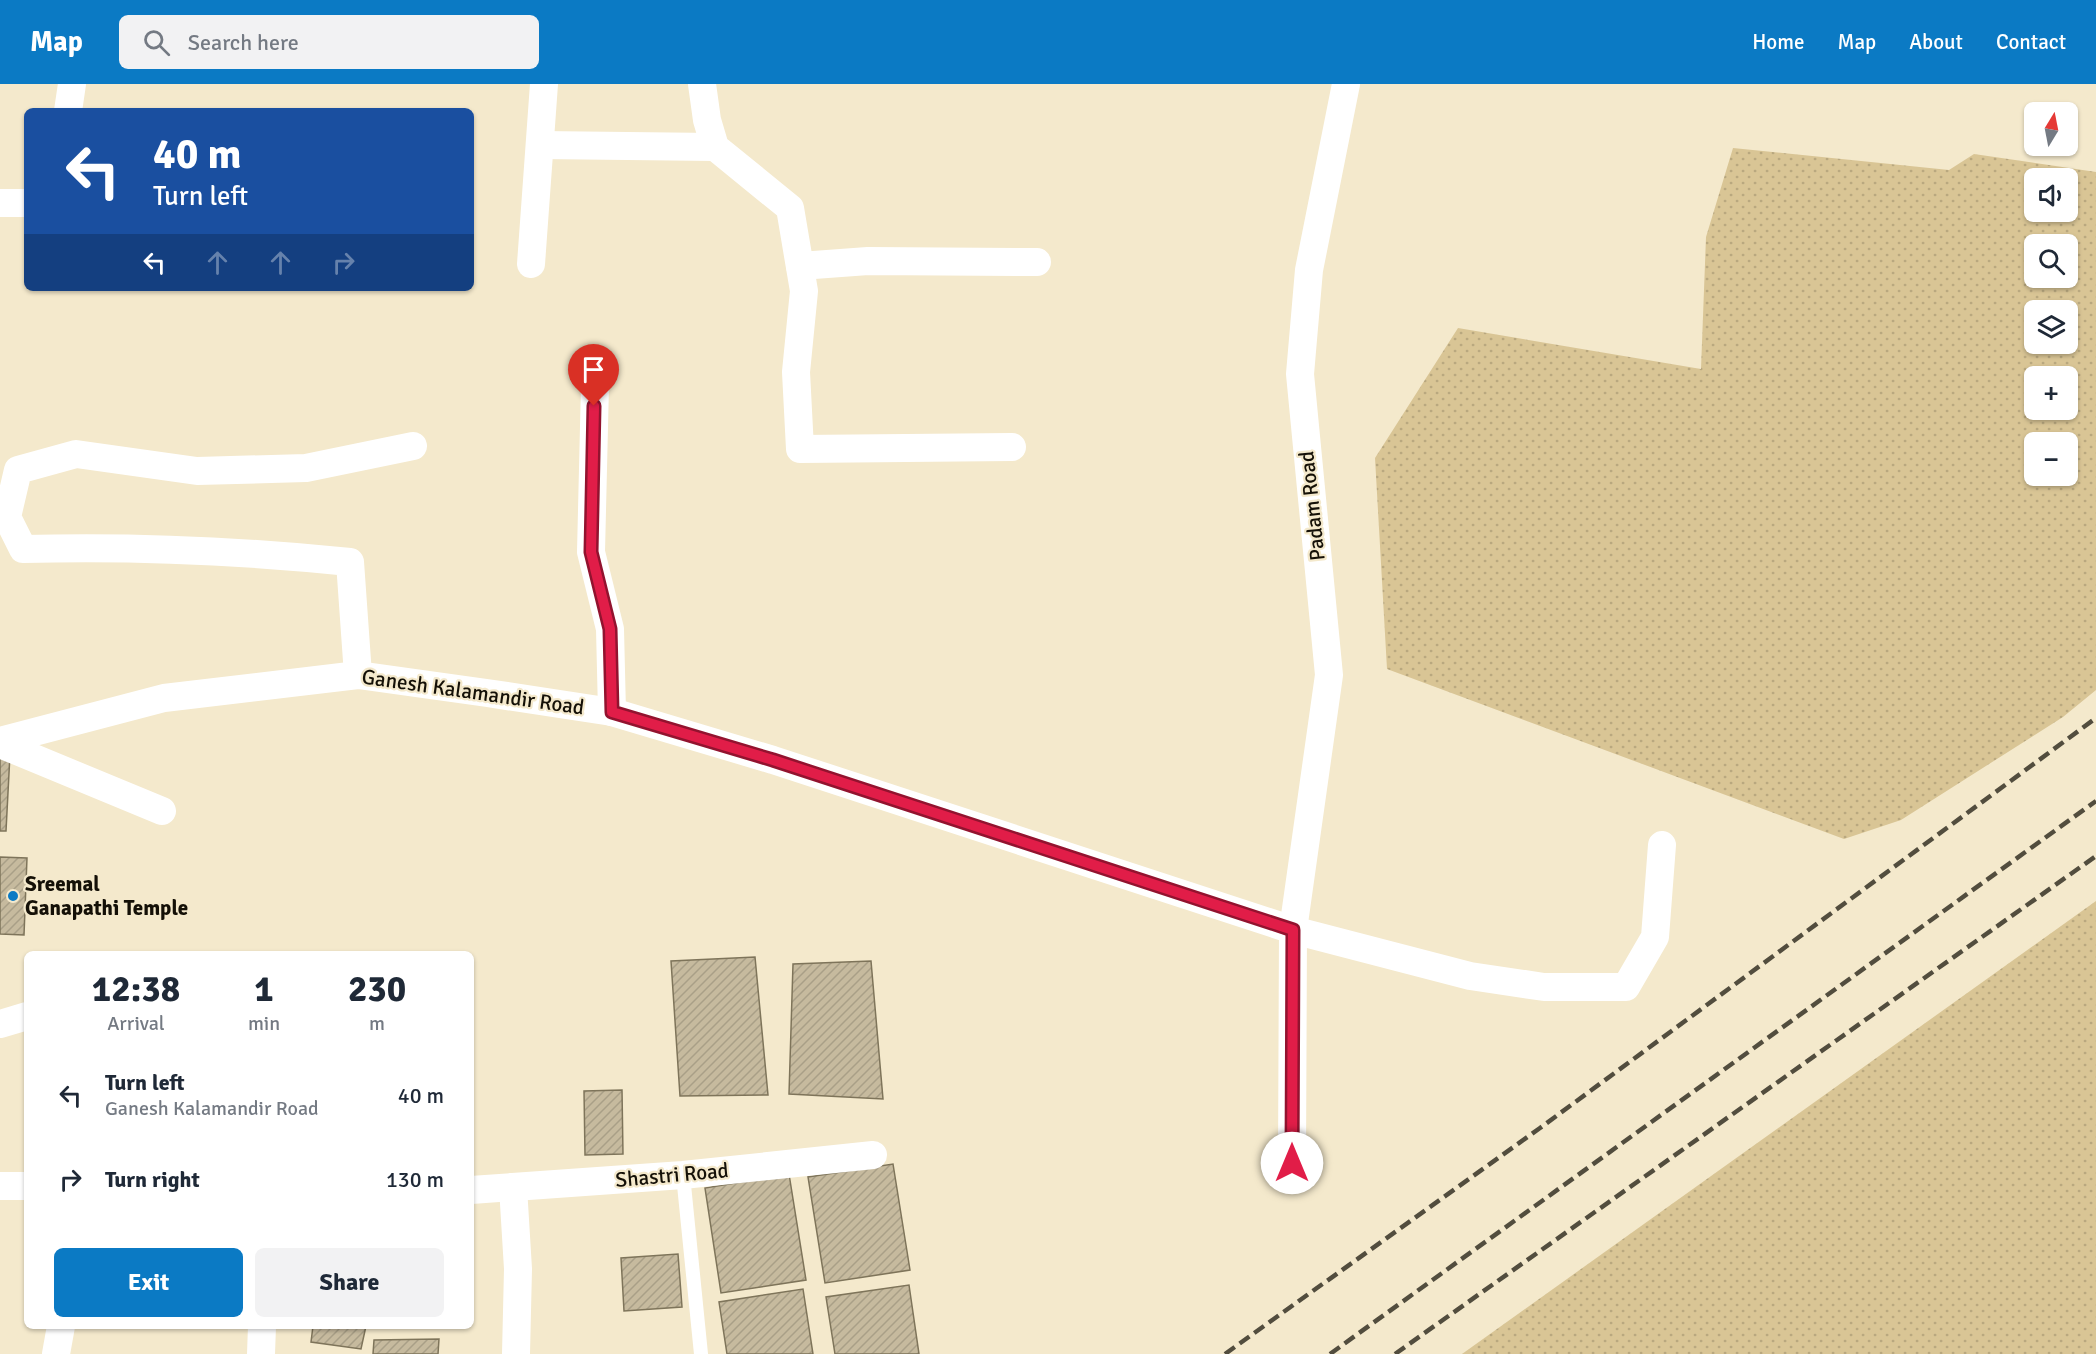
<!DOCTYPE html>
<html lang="en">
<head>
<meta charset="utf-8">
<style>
	body { margin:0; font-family:Signika,sans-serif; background:#f2f2f3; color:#1f2937; height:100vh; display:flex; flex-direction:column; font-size:22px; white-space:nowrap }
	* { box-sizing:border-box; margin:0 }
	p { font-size:20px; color:#747a83 }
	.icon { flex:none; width:33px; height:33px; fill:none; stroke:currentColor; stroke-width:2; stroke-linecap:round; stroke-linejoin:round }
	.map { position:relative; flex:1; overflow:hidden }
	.side { position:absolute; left:24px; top:867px; width:450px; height:378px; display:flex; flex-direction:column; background:#fff; border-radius:9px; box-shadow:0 2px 4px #0004 }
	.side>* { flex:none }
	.banner { position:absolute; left:24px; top:24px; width:450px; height:183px; border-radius:9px; box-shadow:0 2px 4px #0004; background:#1a4fa0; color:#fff; overflow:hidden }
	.needle { width:39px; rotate:10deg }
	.controls { position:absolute; left:2024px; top:18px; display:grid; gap:12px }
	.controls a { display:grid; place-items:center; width:54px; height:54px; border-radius:9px; background:#fff; box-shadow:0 2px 4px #0004; font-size:30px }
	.pin { position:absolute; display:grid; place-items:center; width:51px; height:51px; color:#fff; margin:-62px -26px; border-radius:50% 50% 50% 0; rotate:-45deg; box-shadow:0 0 6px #0007 }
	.pin .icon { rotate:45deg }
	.me { position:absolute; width:66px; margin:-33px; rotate:0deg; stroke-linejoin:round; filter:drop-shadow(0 0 4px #0008) }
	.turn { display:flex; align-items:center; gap:21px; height:126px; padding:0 30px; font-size:27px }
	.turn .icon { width:78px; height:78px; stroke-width:2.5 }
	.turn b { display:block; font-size:42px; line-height:51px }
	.lanes { display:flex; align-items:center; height:57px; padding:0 30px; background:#0003; justify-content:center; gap:30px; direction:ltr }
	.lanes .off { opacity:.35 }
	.eta { display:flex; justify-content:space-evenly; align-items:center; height:102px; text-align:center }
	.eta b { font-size:36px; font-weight:800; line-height:42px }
	.action { display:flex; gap:12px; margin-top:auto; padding:12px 30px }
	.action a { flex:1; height:69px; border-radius:9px; background:#0b7ac4; color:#fff; font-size:24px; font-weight:800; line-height:69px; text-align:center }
	.action a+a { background:#f2f2f3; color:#1f2937 }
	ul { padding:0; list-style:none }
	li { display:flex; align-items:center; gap:18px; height:84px; padding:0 30px }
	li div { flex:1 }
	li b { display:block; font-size:22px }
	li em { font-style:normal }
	header { display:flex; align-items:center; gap:36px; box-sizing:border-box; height:84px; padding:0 30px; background:#0b7ac4; color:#fff }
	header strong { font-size:28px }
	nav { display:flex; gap:33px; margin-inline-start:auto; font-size:21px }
	.search { width:420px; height:54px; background:#f2f2f3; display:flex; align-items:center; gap:15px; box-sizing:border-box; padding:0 21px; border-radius:9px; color:#747a83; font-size:22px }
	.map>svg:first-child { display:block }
</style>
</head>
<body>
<header>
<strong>Map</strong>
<div class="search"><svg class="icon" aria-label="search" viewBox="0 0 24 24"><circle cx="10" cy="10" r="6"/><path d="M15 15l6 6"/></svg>Search here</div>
<nav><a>Home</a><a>Map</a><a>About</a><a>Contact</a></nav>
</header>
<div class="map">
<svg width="2096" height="1270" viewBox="0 0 2096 1270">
	<defs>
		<pattern id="grass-dots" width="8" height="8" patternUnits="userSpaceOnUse" patternTransform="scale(1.5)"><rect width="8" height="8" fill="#d9c595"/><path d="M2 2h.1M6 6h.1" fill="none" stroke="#b9a87f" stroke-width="1.8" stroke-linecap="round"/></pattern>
		<pattern id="building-hatch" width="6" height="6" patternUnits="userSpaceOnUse" patternTransform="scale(1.5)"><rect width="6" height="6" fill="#c6ba9e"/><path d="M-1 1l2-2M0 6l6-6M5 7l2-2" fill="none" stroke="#a99f87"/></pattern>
	</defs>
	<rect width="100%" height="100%" fill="#f4e9cc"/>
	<!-- grass -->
	<g fill="url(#grass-dots)" fill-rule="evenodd">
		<path d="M1733,64L1949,86L1974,70L2096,88V606L2063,633L1901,736L1844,755L1387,585L1375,374L1458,244L1701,285L1706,153ZM2034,94H2067V128H2034ZM2034,160H2067V194H2034ZM2034,226H2067V260H2034ZM2034,292H2067V326H2034ZM2034,358H2067V392H2034Z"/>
		<path d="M2096,817V1270H1462Z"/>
	</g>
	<!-- building -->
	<g fill="url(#building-hatch)" stroke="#7e745a" stroke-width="1.5">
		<path d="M0,669L10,670L6,747H0Z"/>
		<path d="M0,773L27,774L24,851L0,850Z"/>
		<path d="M755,873L768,1011L680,1012L671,877Z"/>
		<path d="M871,877L883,1015L789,1010L793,880Z"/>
		<path d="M622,1006L623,1070L585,1071L584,1007Z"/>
		<path d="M893,1080L910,1186L825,1199L808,1093Z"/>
		<path d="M789,1090L806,1196L721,1209L705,1104Z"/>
		<path d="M678,1170L682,1223L624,1227L621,1174Z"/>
		<path d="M909,1201L919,1270H835L826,1213Z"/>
		<path d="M803,1205L813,1270H727L719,1218Z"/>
		<path d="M313,1242H366L361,1265L311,1258Z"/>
		<path d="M439,1255L438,1270H373L374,1256Z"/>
	</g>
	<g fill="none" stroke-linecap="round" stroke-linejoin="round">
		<!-- lane -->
		<path stroke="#fff" stroke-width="14" d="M683,1091L701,1270"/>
		<!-- street -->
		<g stroke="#fff" stroke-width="28">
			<path d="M702,0L707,36L715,63L790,124L804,207L796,288L800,365L1012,363"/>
			<path d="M68,27L72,0"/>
			<path d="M540,61L715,63"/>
			<path d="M0,119H27"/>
			<path d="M531,180L544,0"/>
			<path d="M800,182L868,177L1037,178"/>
			<path d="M595,301L591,468L610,545L612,628"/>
			<path d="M358,591L350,478C242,467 132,462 23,465L7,433L18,386L76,370L197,387L306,384L413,362"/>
			<path d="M0,657L164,614L358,591L487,609L612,628L773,676L1293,846L1470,892L1544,903H1626L1655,853L1662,761"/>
			<path d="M0,660L162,727"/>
			<path d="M0,940L27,932"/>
			<path d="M1292,1079L1293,846L1329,591L1300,290L1309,186L1346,0"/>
			<path d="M0,1102H27"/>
			<path d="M513,1103L518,1185L516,1270"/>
			<path d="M471,1106L683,1091L873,1071"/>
			<path d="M56,1270L61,1242"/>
			<path d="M261,1270L262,1242"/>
		</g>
		<!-- rail -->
		<g stroke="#524d3e" stroke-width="4.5" stroke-dasharray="12 6" stroke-linecap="butt">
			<path d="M1225,1270L1540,1044L2096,634"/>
			<path d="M1330,1270L2096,717"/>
			<path d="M1395,1270L2096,772"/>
		</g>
	</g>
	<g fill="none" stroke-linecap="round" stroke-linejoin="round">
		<defs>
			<path id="route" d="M594,322L591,468L610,545L612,628L773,676L1293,846L1292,1079"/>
		</defs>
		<!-- route casing -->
		<use href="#route" stroke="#92132f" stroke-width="15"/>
		<!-- route -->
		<use href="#route" stroke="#e11d48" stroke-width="10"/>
	</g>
	<!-- markers -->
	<circle fill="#0b7ac4" stroke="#f4e9cc" stroke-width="2" cx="13" cy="812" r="6"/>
	<g text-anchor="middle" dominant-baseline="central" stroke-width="4.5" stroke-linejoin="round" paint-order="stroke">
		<!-- street labels -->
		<g font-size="21" fill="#141007" stroke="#f4e9cc">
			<text transform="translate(1312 422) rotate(-96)">Padam Road</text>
			<text transform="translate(473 608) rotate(8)">Ganesh Kalamandir Road</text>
			<text transform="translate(672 1091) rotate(-5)">Shastri Road</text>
		</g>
		<!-- poi labels -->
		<g font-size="21" font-weight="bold" fill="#141007" stroke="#f4e9cc" text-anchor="start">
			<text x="25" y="800">Sreemal<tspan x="25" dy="24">Ganapathi Temple</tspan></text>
		</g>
	</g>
</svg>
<div class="controls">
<a><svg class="needle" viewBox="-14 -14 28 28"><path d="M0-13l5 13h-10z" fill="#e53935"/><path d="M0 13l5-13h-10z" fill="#747a83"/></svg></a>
<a><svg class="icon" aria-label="sound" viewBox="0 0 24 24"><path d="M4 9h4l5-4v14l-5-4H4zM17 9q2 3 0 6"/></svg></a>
<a><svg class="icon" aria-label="search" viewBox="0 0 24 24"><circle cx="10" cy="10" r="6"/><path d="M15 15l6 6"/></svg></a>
<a><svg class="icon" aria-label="layers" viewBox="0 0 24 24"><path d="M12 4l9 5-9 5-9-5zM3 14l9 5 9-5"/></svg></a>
<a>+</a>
<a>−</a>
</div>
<div class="pin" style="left:594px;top:322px;background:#d93025"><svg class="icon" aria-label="arrive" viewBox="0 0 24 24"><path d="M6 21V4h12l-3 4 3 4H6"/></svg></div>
<svg class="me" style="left:1292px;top:1079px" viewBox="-20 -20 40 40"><circle r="19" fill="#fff"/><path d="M0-13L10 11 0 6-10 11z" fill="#e11d48"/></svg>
<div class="banner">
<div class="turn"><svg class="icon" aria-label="left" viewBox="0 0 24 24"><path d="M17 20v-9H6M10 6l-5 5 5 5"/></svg><div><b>40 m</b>Turn left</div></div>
<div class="lanes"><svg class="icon" aria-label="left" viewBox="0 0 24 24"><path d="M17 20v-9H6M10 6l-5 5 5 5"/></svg><svg class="icon off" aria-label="ahead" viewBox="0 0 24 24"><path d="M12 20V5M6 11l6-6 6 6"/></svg><svg class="icon off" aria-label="ahead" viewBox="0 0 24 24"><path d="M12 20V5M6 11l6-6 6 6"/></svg><svg class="icon off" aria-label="right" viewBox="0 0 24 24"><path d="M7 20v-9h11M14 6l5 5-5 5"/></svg></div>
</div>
<section class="side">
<div class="eta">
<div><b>12:38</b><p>Arrival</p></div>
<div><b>1</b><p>min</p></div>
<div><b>230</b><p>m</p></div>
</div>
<ul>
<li><svg class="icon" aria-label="left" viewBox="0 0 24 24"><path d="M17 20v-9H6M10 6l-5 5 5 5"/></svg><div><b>Turn left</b><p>Ganesh Kalamandir Road</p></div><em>40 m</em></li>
<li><svg class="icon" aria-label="right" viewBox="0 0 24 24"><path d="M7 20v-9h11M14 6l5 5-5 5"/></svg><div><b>Turn right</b></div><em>130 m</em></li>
</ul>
<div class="action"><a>Exit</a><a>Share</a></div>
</section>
</div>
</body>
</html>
